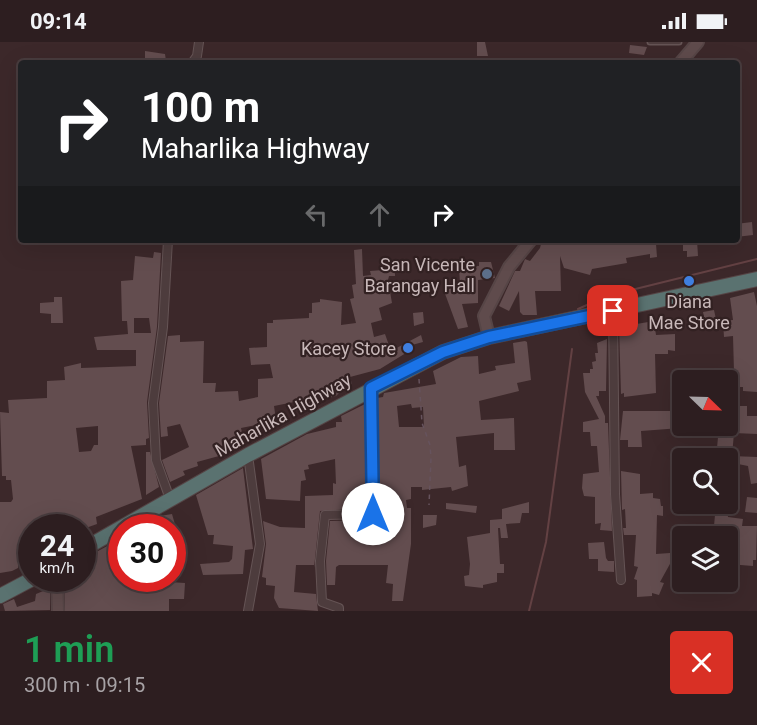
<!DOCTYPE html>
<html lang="en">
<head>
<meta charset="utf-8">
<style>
	body { margin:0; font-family:Roboto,sans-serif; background:#392b2d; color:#f1f3f6; height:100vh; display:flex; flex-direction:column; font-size:22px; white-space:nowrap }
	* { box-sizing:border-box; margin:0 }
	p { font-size:20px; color:#a7a2a5 }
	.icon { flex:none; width:33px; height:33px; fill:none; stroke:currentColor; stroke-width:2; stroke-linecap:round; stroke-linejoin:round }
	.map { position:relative; height:569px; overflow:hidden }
	.panel { display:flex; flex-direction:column; background:#2d1e20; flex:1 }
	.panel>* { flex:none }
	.top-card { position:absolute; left:18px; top:18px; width:722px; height:183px; border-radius:6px; box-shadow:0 6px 24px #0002,0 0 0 2px #483c3e; background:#202124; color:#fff; overflow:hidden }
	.needle { width:39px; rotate:113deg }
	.fabs { position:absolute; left:672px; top:328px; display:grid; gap:12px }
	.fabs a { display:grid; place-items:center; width:66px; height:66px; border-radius:6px; background:#2d1e20; box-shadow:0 6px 24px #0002,0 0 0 2px #483c3e; font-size:30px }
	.speed { position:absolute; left:18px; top:472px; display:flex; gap:12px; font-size:30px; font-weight:700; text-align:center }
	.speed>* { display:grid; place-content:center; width:78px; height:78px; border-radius:50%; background:#2d1e20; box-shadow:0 6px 24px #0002,0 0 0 2px #483c3e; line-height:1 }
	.speed small { font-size:15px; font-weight:400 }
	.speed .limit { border:9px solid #d22; background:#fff; color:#111 }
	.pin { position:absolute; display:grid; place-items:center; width:51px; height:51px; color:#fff; margin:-26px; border-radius:12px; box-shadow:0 3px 9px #0006 }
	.me { position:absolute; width:66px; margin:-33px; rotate:0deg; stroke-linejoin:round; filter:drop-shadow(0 0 4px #0008) }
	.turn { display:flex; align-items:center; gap:21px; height:126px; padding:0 24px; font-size:27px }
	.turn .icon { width:78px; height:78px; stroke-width:2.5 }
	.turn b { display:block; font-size:42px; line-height:51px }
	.lanes { display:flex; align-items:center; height:57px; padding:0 24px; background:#0003; justify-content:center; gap:30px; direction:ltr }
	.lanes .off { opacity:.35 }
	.round { display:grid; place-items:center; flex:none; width:63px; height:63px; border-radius:6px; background:#392b2d }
	.headline { display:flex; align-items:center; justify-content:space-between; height:102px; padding:0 24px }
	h1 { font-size:36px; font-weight:600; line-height:45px; color:#1e9e55 }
	.status { display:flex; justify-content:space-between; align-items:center; height:42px; padding:0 30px; background:#2d1e20; direction:ltr }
	.status svg { height:16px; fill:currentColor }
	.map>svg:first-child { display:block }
</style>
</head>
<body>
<div class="status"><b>09:14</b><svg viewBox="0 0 49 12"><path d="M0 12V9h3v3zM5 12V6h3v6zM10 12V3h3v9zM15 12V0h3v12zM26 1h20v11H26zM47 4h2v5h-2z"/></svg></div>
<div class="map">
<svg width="757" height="569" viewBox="0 0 757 569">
	<rect width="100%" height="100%" fill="#3c282a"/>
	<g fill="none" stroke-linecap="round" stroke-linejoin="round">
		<!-- stream -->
		<g stroke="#634143" stroke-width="2">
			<path d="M578,267L607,254L757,217"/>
			<path d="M529,569L546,500L572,307"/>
		</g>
	</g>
	<!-- building -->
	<g fill="#634d4f" fill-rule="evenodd">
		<path d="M477,0H485L488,14H477Z"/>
		<path d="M630,3L647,5L644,13L629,11Z"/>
		<path d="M145,9L165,12L166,19L145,21Z"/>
		<path d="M752,180L753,193L736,195V182Z"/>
		<path d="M542,198L566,201L567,198H622V203L656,202L657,215L650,216V212L626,216L627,221L592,227L590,233L564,226L560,214L561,249H535L537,273H523L520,270L519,249L509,269L499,264L515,229H520L525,217L530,219L540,206Z"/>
		<path d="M683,198H697L698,214L687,215V209H683Z"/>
		<path d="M362,207L363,234L371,233L370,229L395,227V234H389L388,238L392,261L379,266L382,278L371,281L374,295L385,292L391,309L421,293L423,300L412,303L414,306L380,327L350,335L352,342L340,346L341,349L336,354L306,362L307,367L296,369L294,360L274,364L276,378L273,379L274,383L266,385L265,381L241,386L244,400L218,411L219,414L197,420L198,424L183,429L185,433L170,440L162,418L189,405L180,382L167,385L168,394L161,395L159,361L168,294L180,293V300L204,299L203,341H216L215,350L238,349L239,359L258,355V337L273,336L270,322L251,323L249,306L267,305V281H273V278L309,276V271H312V261L320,260V257L342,260L341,283L356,281L350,257L354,256L352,243L356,242L354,208Z"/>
		<path d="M154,210L161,211L157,285L147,360L149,396L146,397V403L131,404L142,457L96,475L97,482L83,487L32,486V517L18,520V526L12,529L0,531V460H11L13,457L11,438H6V434H2L0,370L9,371L8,358L47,356V339L65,338L64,325L81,321V326L136,324V308H97L94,295L128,292L127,279H122L121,239L133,238L135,214L153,216ZM134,276H149L151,291H134ZM98,384V403H94L91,409L79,410L76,386Z"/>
		<path d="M479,220H491L495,236L478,238V261L462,262L468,285L458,287L444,249L460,242L459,225L479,224Z"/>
		<path d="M754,250L757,264V350L743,349V345H736L735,341H729V334H734V330L733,294L724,295L723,279L733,278L730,256Z"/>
		<path d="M54,255H62L63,281H51V272L40,271V261L54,260Z"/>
		<path d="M714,268L717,282L706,285L703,270Z"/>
		<path d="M423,270L424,281L414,284L413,271Z"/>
		<path d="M654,279L656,293L675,292V309L668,308V312H655L656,351L624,355V351L621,352L619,285Z"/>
		<path d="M607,297L606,349H599V354H596L605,374V381H608L612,489L600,488L601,481L595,482V455L584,454L582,446L583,432L599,430L597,404H591L590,390H583V380L599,377L585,350L583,331H590V327H593L592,320L596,319L595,311H598L597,301Z"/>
		<path d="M525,299L527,300L531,338L517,341L519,349L479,359L481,378L514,376L515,408H494V391L456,395L459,425L466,423L468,444L452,449L451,445L422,448V445H411V457L406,458L407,466H411V502L403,559H392L393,542L386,541L388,523H339L336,525L335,543H327L326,519L330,479L373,478L378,474L377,356L383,355L384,351L436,342L433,329L461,315L478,314L479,332L496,328L495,324L515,321L513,301ZM411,362L412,366L423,365L424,385H399L397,364Z"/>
		<path d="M365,362L367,466L320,469L314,526V523H296L294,550L316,552L318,569L279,566L274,556L275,544L266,543V536L262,535L266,502L263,479L280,485L305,486V454L333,453V441L336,442L335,417L308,423L309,427L304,428L306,438L301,439L300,459L266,457L261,417L307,392L336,385V380H342L341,374Z"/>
		<path d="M728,364H747V374H757V392L734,391L732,414L757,415V441L751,442L748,424L728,420V417H716L719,384H728Z"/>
		<path d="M623,369H681V386L641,389L642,405H628V398H620Z"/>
		<path d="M146,410H150L159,445L146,453Z"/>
		<path d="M243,426L253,507L245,508L243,532L203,533L200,522L229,520L232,517L233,504L213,502L214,493H208L196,453Z"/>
		<path d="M621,429L640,432V452L653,451V456L660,457L661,464H663V474L657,473L656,512L670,511L671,520L660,540L664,541L659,553L652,551V554L637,555V538L634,537L638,525L634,524L636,493H624L623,486H626L625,467L622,468Z"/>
		<path d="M747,455L757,456V471L745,470Z"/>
		<path d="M529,460V471H522L520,481L506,482L508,496H501L500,486H498L500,522H504V531H497V540L483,543V546L465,544L464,534L469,533L470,522L467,495L490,491V478L502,477V467Z"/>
		<path d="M446,461L477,464L476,471L446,467Z"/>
		<path d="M716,462H726L728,475L743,477L742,484H757L756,518H753V524L728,522V495H713Z"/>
		<path d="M172,472L176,486H139L159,478L160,474Z"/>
		<path d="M423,473H437L436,483L423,486Z"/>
		<path d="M122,496V537L185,541L184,557H169V569H65L64,537H85L84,531L88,526L87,515Z"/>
		<path d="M604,500L606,516L608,519H614V530L598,529V517H589L588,501Z"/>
		<path d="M46,537H50V568L5,569L3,562L14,557L17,565L35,559L36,552L48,547Z"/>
	</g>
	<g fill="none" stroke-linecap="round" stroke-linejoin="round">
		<defs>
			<path id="lane" d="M650,0H679"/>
			<g id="street">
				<path d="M192,21L197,14L199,0"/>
				<path d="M168,198L163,285L153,361L156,418L170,457"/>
				<path d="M613,269L615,452L621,538"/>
				<path d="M248,413L260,502L248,569"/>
				<path d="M339,569V566L322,560L320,519L325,473L373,472L371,348"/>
			</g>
			<g id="secondary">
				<path d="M680,21L698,0"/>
				<path d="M489,295L484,274L509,225L531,198"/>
				<path d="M57,537L58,569"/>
			</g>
			<g id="highway">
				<path d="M82,508L248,413L443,310L489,295L757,237"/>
				<path d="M0,554L32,537"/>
			</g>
		</defs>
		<!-- lane casing -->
		<use href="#lane" stroke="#655455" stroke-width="7"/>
		<!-- street casing -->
		<use href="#street" stroke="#655455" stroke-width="10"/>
		<!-- secondary casing -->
		<use href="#secondary" stroke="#564546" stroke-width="14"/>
		<!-- highway casing -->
		<use href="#highway" stroke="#554445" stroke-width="16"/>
		<!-- path -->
		<path stroke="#66535d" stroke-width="1.5" stroke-dasharray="4.5 4.5" stroke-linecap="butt" d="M419,337L422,381L430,403L431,416L429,463"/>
		<!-- lane -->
		<use href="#lane" stroke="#4d3c3d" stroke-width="4"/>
		<!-- street -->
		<use href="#street" stroke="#4d3c3d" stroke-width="8"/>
		<!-- secondary -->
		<use href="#secondary" stroke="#5f4b4c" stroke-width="10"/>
		<!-- highway -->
		<use href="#highway" stroke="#5a7270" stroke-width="14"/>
	</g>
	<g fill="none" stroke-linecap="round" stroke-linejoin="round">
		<defs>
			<path id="route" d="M373,472L371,346L443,310L489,295L613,269"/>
		</defs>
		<!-- route casing -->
		<use href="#route" stroke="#114b97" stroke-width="15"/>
		<!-- route -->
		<use href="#route" stroke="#1a73e8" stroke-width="10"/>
	</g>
	<!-- markers -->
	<circle fill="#5c6f8a" stroke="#322122" stroke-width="2" cx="487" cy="232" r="6"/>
	<g fill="#3f7fe0" stroke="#322122" stroke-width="2">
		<circle cx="689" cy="239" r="6"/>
		<circle cx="408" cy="306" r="6"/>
	</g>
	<g text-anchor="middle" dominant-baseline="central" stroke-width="4.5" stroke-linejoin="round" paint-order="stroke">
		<!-- poi labels -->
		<g font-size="18" fill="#c8b8b9" stroke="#322122" text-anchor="end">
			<text x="475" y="222">San Vicente<tspan x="475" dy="21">Barangay Hall</tspan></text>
			<text x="689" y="259" text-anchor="middle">Diana<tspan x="689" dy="21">Mae Store</tspan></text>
			<text x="396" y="306">Kacey Store</text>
		</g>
		<!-- street labels -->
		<g font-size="18" fill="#c8b8b9" stroke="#322122">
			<text transform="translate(283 373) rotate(-29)">Maharlika Highway</text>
		</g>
	</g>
</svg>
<div class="fabs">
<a><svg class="needle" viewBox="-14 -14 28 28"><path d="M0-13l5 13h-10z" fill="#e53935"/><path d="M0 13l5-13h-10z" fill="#a7a2a5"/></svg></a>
<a><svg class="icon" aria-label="search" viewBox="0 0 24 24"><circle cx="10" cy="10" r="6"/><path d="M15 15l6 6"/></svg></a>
<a><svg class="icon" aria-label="layers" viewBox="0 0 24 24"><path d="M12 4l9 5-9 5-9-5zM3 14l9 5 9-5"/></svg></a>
</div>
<div class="speed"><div>24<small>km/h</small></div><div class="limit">30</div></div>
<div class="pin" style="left:613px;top:269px;background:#d93025"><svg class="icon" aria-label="arrive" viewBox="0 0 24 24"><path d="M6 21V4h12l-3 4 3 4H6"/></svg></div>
<svg class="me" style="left:373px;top:472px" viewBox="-20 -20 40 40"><circle r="19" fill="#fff"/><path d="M0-13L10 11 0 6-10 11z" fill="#1a73e8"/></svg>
<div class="top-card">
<div class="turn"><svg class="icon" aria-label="right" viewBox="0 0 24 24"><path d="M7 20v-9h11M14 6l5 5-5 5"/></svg><div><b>100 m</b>Maharlika Highway</div></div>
<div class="lanes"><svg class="icon off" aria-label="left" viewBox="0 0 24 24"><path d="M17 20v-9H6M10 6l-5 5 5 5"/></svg><svg class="icon off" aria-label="ahead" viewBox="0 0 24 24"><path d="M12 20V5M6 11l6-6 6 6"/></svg><svg class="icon" aria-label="right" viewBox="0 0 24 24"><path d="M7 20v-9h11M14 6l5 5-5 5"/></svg></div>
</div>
</div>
<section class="panel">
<div class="headline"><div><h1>1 min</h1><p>300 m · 09:15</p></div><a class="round" style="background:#d93025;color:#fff"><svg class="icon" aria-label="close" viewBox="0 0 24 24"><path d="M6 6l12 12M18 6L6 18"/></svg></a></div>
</section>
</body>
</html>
